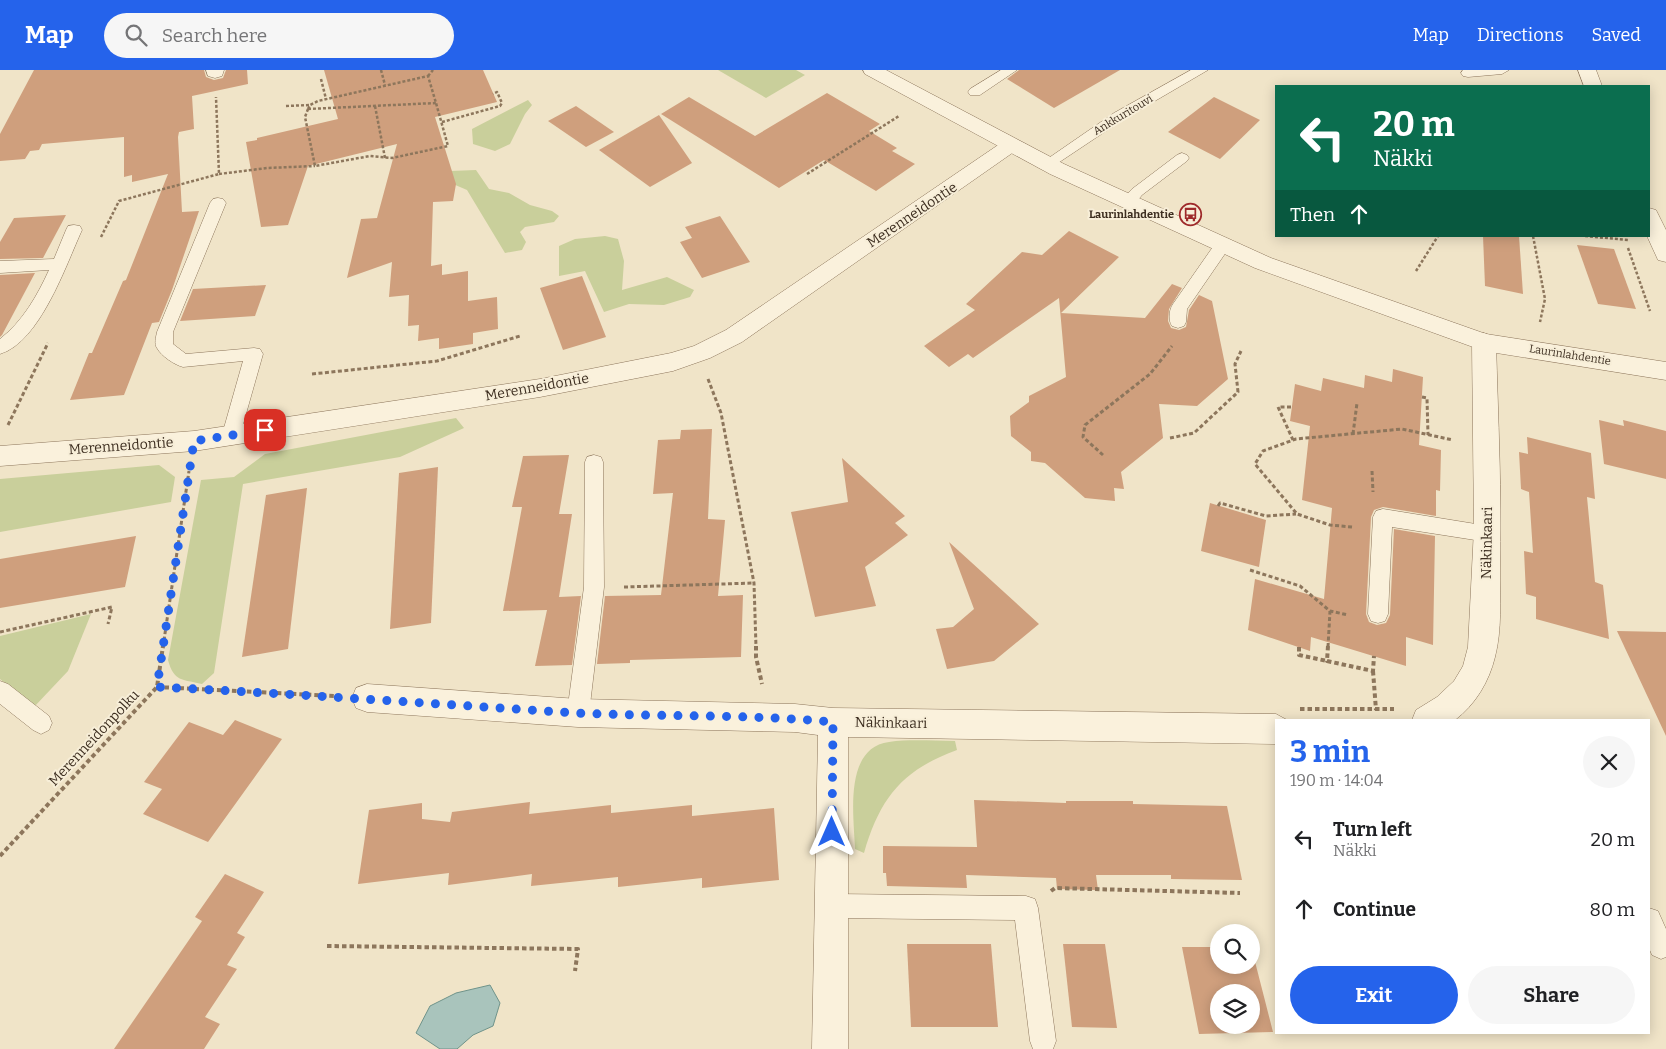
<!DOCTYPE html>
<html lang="en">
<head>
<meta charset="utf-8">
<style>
	body { margin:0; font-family:Bitter,serif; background:#f6f6f6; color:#202124; height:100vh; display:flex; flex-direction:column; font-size:19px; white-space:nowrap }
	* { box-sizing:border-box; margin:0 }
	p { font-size:16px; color:#757577 }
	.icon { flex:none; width:28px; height:28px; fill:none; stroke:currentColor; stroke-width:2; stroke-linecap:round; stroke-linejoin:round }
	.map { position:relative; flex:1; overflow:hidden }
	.drawer { position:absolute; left:1275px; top:649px; width:375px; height:315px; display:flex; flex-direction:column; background:#fff; border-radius:0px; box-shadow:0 2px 12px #0003 }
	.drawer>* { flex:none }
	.banner { position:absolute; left:1275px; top:15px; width:375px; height:152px; border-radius:0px; box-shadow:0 2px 12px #0003; background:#0b6e4f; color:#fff; overflow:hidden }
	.controls { position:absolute; left:1210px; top:854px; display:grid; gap:10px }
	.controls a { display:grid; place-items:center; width:50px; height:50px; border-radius:50%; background:#fff; box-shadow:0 2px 12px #0003; font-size:25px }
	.pin { position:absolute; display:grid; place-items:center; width:42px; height:42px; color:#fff; margin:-21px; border-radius:10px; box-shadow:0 2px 8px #0006 }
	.me { position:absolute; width:55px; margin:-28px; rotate:0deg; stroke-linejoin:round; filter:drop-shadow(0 0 4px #0008) }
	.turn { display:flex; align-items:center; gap:18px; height:105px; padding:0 15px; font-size:22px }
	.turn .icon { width:65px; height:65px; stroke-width:2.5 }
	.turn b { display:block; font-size:35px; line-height:42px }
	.then { display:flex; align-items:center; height:48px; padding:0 15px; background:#0003; gap:10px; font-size:19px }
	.round { display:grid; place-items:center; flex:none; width:52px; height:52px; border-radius:26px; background:#f6f6f6 }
	.summary { display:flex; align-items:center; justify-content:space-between; height:85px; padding:0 15px }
	h1 { font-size:30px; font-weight:700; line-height:38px; color:#2563eb }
	.cta { display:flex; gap:10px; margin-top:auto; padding:10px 15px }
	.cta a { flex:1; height:58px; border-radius:30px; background:#2563eb; color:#fff; font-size:20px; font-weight:700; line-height:58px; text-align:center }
	.cta a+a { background:#f6f6f6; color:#202124 }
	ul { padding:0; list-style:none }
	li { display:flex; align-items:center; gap:15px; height:70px; padding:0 15px }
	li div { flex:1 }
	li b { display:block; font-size:19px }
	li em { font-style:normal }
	header { display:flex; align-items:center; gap:30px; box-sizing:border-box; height:70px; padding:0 25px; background:#2563eb; color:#fff }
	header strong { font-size:24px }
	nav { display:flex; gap:28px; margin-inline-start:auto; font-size:18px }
	.search { width:350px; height:45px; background:#f6f6f6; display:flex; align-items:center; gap:12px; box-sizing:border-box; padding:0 18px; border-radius:28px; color:#757577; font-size:19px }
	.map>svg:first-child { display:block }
</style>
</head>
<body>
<header>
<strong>Map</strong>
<div class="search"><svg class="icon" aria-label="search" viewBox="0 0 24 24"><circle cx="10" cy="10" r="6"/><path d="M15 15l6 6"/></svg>Search here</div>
<nav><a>Map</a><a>Directions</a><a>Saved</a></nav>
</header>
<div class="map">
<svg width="1666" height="979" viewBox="0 0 1666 979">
	<rect width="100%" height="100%" fill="#f0e4c8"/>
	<!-- green -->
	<g fill="#c9cf9b">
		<path d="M718,0H796L805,5L766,28Z"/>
		<path d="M528,30L532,35L525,44L510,74L495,81L473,74L472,59Z"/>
		<path d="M476,100L489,119L509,123L530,135L552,141L559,146L554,152L525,157L520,162L526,172L522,180L505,183L467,120L425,102Z"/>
		<path d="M605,166L618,169L624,191L622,220L667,207L694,220L690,227L664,235L629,234L604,242L585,201L559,206V176L575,169Z"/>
		<path d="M456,348L464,358L400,387L243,414L214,603L202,614C182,609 174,612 168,590L201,410L234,407L265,384Z"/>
		<path d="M159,395L175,407L171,432L0,462V409Z"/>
		<path d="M91,544L68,601L34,637L0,609V566Z"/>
		<path d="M955,671L957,680C902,700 880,728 864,783L855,779C854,747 843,678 889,672C910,669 933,671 955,671Z"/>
	</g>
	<!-- water -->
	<path fill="#a9c4bc" stroke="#6f938a" d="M490,915L500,933L493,956L473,965L457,979H440L416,963L430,936L456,923Z"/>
	<!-- building -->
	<g fill="#cf9f7d" fill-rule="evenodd">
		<path d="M34,0H204L206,7L214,10L223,8L226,0H247L248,14L192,26L194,59L179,62L178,67L182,142L199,141L172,220L159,252L152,253L124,325L70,330L89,283H92L123,211L126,210L168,104L132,112V105L124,107V67L42,74L39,80L30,81L25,89L0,91V64Z"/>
		<path d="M324,0H483L497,32L435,47L456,114L453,131L433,132L431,196L442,194V205L468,201V231L497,227L498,259L473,263V274L439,279V268L418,271L419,255L408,256L409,225L389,227L392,192L347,208L361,149L377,148L397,74L308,96L288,155L261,157L246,72L257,70V68L338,49Z"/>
		<path d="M1019,0H1120L1054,38L1007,9Z"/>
		<path d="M827,23L880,54L869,61L897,78L892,81L915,94L876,121L824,90L779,118L661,44L689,27L755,66Z"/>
		<path d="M1214,27L1260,50L1220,89L1168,62Z"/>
		<path d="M576,36L614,62L586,77L548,51Z"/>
		<path d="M659,45L692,93L650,117L599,80Z"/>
		<path d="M66,145L43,188L0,189V172L14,148Z"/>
		<path d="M720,146L750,192L702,208L680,172L692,168L685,157Z"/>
		<path d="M1069,161L1119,187L1061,243L1145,248L1172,214L1182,218L1169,239L1168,251L1171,258L1179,260L1186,257L1189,240L1199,225L1212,231L1228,309L1197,336L1159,334L1163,368L1121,402L1124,419L1114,418L1115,431L1085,428L1045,393L1031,391V382L1011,366L1010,346L1029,332V326L1066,307L1059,228L973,288L968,284L949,297L924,276L975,240L966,234L1022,182L1042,185Z"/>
		<path d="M1483,166H1519L1523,224L1485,216Z"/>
		<path d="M1577,175L1614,179L1636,239L1598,234Z"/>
		<path d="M35,203L2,265L0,267V205Z"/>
		<path d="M582,206L606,267L563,280L540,218Z"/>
		<path d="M266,215L255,246L180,251L193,219Z"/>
		<path d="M1393,299L1423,307L1419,375L1441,380L1440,421L1436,420V446L1383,437L1374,440L1371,447L1366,544L1369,552L1377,555L1386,553L1390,545L1394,459L1435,466L1433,575L1406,567V596L1311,567L1310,581L1248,560L1255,509L1324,529L1332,438L1302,430L1310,356L1290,351L1295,314L1321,321L1323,308L1364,318L1365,305L1392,312Z"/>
		<path d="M1599,350L1624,356L1623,350L1666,361V409L1604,394Z"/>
		<path d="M712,359L708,449L725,450L718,526L743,525L741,587L630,590V593L597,594L605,526L661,525L673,423L653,424L658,370L680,369L681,360Z"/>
		<path d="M1527,367L1591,383L1595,429L1587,427L1595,512L1603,515L1609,569L1536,549V527L1526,524L1524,481L1533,483L1529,422L1521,419L1519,382L1528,384Z"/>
		<path d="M569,385L559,444H572L559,527L581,526L572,595L535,596L547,540L503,541L522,437H512L523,386Z"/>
		<path d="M842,388L905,446L895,453L908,465L865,497L876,536L815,547L791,442L848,432Z"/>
		<path d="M438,397L431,553L390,559L399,403Z"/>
		<path d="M307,418L288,579L242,587L266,425Z"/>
		<path d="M1210,433L1266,450L1259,497L1201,481Z"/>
		<path d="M136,466L125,517L0,538V489Z"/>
		<path d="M949,472L1039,554L994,591L947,599L936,559L953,557L974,539Z"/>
		<path d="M1617,561L1666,562V666Z"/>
		<path d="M235,650L282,669L208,772L143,744L162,719L144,712L189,652L223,665Z"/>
		<path d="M974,730L1066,733V731H1133V734L1227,736L1242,810L1171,809V805H1096L1098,820L1057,819L1056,808L966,805L967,818L887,816L886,803H883V776L977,777Z"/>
		<path d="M530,732L529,744L611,735V743L692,735V746L774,738L779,810L702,818V808L618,817V807L531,816L532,804L448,815L449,803L358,814L369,740L422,733V749L450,752L452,742Z"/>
		<path d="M225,804L264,822L237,863L245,867L227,895L237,899L205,947L220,954L204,979H114L202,851L195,847Z"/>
		<path d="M907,874H991L998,957H911Z"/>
		<path d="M1063,874H1105L1117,958L1072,957Z"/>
		<path d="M1251,876L1273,962L1199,964L1182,877H1219V895H1251ZM1219,922H1251V955H1219Z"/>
	</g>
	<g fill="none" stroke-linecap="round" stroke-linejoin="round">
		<defs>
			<g id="service">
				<path d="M1001,0H1017L980,25H970L968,22L970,19Z"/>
				<path d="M1191,0H1208L1124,49L1052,97H1042L1040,94L1114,43Z"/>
				<path d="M1463,0H1509L1502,4L1468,7L1463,6L1461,3Z"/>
				<path d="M1182,83L1187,85L1189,88L1187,91L1142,125L1133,136H1123L1120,132L1132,119L1177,85Z"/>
				<path d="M218,128L223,129L226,133L173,262V274L186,284L254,278L260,279L263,284L240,365L237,370L231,372L225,370L222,365L243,291L183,297C175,295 161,286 157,278C154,274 156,267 157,262L210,133L213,129Z"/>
				<path d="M74,155L80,156L82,160C66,195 40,272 0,284V269C23,251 37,226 49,200L0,203V191L54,189L66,160L68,156Z"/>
				<path d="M1223,170L1229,171L1231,175L1187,239L1186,252L1184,256L1178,258L1172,256C1168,250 1169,240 1173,234L1217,171Z"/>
				<path d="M594,385L601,387L603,392L604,517L589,643L586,650L578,653L570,650L567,643L584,517L585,392L587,387Z"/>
				<path d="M1383,439L1488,456L1495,458L1498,464L1495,470L1488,472L1392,457L1388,544L1385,551L1378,553L1371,551L1368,544L1373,447L1376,441Z"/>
				<path d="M0,611L8,614L49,646L52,653L49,660L41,664L33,660L0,634Z"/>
				<path d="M832,824L1026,826L1035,829L1038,838L1056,971L1053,979H1033L1030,971L1015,850L832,848L823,845L820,836L823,827Z"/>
				<path d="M1649,838L1658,841L1666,859V887L1661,889L1652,885L1649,878Z"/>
			</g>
			<g id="minor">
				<path d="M206,0H224L222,6L215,8L208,6Z"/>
				<path d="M1578,0H1596L1602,16H1584Z"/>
				<path d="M1011,69L1018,71L1021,75L1018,79L742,272L710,288L673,301L540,327L194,381L0,396V376L194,361L540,309L671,283L694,276L726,260L1004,71Z"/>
				<path d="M1649,138L1656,140L1666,160V192L1658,190L1647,166Z"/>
				<path d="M1484,263L1492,266L1496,272C1498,348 1502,424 1500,500C1500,529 1502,560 1495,587C1489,612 1475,635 1455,650H1412L1416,640L1437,627L1454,611L1463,596L1468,577L1474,459L1472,272L1476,266Z"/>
				<path d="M367,614L578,629L795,634L833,638L1276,644L1287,650H1276V674L848,667V979H812L818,665L795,662L578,657L367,642L356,638L352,628L356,618Z"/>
			</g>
			<path id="tertiary" d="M863,0H886L1064,94L1271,188L1486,264L1666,292V310L1484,281L1255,198L1050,104L865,4Z"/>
		</defs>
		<!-- service casing -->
		<use href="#service" stroke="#8d765c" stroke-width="1"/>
		<!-- minor casing -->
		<use href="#minor" stroke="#8d765c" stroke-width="1"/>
		<!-- tertiary casing -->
		<use href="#tertiary" stroke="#8d765c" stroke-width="1"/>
		<!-- path-far2 -->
		<g stroke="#8d765c" stroke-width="2.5" stroke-dasharray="3 2" stroke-linecap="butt">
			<path d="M381,0L385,15"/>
			<path d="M428,6L433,0"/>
			<path d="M321,9L326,29"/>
			<path d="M286,36L310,35"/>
			<path d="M375,36L385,88"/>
			<path d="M308,39L436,33"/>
			<path d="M308,39L305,47L315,96L370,86L392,88L448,76L436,33"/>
			<path d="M308,39L310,35L318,31L428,6L436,33"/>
			<path d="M442,52L500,36L502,33L497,22L493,24"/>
			<path d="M219,104L267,98L315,96"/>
			<path d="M807,104L899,46"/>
			<path d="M1533,166L1545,229L1540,252"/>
			<path d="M1585,166L1628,170"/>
			<path d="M101,167L119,131L219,104L216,27"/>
			<path d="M1628,178L1650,241"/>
			<path d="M1416,201L1438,166"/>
		</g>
		<!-- path-far1 -->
		<g stroke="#8d765c" stroke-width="3" stroke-dasharray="4 2.5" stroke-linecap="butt">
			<path d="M312,304L437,291L520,266"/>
			<path d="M708,309L721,343L754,513L756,577"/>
			<path d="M1422,327L1427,328L1428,365"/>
			<path d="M1291,337H1278L1293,370"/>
			<path d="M8,355L48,273"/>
			<path d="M1353,364L1357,333"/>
			<path d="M1170,368L1194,363L1238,322L1235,294L1241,281"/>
			<path d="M1103,385L1083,367L1085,355L1150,304L1172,276"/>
			<path d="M1372,401L1373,422"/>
			<path d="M1218,436L1220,433L1266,446L1296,444"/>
			<path d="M1352,457L1330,455L1297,444L1255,394L1263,381L1296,369L1402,359L1453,370"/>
			<path d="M1250,500L1300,516L1330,541L1348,545"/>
			<path d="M624,517L754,513"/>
			<path d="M0,562L112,537L108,554"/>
			<path d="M163,577L189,401"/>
			<path d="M1328,577L1330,541"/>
		</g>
		<!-- path -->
		<g stroke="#8d765c" stroke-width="4" stroke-dasharray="4.5 3" stroke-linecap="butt">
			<path d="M756,576V587L762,614"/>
			<path d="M1328,576L1327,591L1373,601L1374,586"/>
			<path d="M1299,577V585L1327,591"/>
			<path d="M1373,601L1376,640"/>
			<path d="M157,617L334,626"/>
			<path d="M1300,639H1394"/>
			<path d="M0,786L157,617L163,576"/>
			<path d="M1051,821L1055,818L1240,823"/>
			<path d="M327,876L578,879L575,901"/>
		</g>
		<!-- service -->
		<use href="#service" fill="#faf1dc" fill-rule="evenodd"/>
		<!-- minor -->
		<use href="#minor" fill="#faf1dc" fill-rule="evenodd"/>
		<!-- tertiary -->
		<use href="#tertiary" fill="#faf1dc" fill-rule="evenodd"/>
	</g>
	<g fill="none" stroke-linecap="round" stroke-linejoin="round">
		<!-- route -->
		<path stroke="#2563eb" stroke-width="9" stroke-dasharray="0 16.2" d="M265,360L194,371L157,617C297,624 437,634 576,643C662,647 748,644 833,652L832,762"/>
	</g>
	<!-- icons -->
	<defs>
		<symbol id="bus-ring" viewBox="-11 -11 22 22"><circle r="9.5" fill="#f7eed8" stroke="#9e2a2b" stroke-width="1.5"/><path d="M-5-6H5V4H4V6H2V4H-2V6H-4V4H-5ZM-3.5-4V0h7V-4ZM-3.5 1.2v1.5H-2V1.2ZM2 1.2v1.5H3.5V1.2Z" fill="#9e2a2b"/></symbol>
	</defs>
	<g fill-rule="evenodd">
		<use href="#bus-ring" x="1178" y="132" width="25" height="25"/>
	</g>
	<g text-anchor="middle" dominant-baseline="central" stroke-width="4" stroke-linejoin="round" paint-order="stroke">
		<!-- far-street labels -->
		<g font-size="11" fill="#3d2e20" stroke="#f7eed8">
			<text transform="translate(1123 45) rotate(-31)">Ankkuritouvi</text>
			<text transform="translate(1570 285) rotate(9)">Laurinlahdentie</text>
		</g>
		<!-- far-poi labels -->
		<g font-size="11" font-weight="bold" fill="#3d2e20" stroke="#f7eed8" text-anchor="end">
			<text x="1174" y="144">Laurinlahdentie</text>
		</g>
		<!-- street labels -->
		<g font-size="14" fill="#3d2e20" stroke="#f7eed8">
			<text transform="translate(912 145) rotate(-34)">Merenneidontie</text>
			<text transform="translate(537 317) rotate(-10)">Merenneidontie</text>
			<text transform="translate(121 376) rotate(-4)">Merenneidontie</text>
			<text transform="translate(1487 473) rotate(-89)">Näkinkaari</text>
			<text transform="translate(891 653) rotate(1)">Näkinkaari</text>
			<text transform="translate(94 668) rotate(-47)">Merenneidonpolku</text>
		</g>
	</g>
</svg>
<div class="controls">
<a><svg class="icon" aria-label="search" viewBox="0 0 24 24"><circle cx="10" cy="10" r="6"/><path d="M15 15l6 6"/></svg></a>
<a><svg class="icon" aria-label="layers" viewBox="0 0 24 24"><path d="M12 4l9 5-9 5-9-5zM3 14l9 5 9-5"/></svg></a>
</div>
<div class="pin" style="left:265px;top:360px;background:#d93025"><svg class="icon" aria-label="arrive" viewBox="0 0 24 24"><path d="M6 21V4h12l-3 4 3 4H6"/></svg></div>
<svg class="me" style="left:832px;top:762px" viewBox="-20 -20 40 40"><path d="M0-17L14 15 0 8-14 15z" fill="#2563eb" stroke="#fff" stroke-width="4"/></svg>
<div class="banner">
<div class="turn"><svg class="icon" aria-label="left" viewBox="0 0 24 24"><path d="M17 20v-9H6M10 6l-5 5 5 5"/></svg><div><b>20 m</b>Näkki</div></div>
<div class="then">Then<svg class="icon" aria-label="ahead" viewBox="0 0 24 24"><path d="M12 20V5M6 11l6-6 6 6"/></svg></div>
</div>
<section class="drawer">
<div class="summary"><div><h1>3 min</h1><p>190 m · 14:04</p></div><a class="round"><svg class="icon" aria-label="close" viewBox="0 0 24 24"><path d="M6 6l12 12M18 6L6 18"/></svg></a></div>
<ul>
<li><svg class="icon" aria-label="left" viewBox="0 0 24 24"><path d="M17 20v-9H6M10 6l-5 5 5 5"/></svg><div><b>Turn left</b><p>Näkki</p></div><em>20 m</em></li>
<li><svg class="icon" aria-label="ahead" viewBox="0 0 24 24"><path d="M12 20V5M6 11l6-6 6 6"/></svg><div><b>Continue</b></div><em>80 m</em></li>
</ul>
<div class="cta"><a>Exit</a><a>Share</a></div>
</section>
</div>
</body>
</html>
